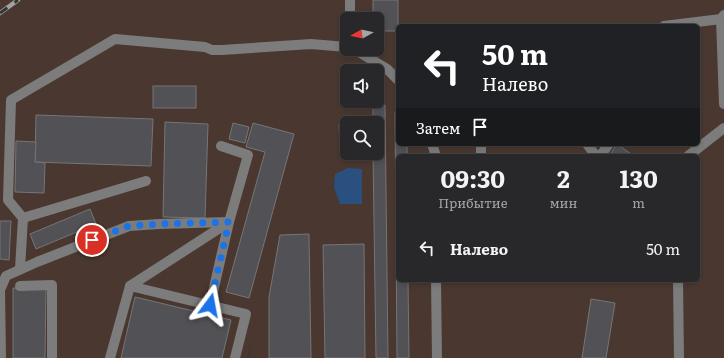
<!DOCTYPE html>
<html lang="ru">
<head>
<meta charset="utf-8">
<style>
	body { margin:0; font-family:Literata,serif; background:#343335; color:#f1f3f6; height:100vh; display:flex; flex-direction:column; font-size:15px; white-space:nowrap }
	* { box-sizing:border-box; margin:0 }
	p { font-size:13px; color:#a5a5a8 }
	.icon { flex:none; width:22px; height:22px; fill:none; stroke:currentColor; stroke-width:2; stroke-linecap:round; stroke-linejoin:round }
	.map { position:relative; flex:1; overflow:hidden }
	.side { position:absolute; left:396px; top:154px; width:304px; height:128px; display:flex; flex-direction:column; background:#282729; border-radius:6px; box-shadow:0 2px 6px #0003,0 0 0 1px #444446 }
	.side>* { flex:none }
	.hud { position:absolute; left:396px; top:24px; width:304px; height:122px; border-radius:6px; box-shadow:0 2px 6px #0003,0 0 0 1px #444446; background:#202124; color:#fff; overflow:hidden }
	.needle { width:26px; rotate:262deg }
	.fabs { position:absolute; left:340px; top:12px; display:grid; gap:8px }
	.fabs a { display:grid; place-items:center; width:44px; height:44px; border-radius:6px; background:#282729; box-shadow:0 2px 6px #0003,0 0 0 1px #444446; font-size:20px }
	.pin { position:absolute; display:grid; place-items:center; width:34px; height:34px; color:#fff; margin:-17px; border:2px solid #fff; border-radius:50%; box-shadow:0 1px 4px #0007 }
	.me { position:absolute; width:44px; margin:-22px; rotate:13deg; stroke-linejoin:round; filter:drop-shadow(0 0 3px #0008) }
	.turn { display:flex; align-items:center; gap:14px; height:84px; padding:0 20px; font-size:18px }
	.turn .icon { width:52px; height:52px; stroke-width:2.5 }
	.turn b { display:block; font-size:28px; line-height:34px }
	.then { display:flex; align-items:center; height:38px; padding:0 20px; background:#0003; gap:8px; font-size:15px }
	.eta { display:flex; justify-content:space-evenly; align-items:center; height:68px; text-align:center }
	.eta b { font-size:24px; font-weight:700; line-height:28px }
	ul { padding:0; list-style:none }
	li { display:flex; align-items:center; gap:12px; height:52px; padding:0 20px }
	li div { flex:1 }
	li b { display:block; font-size:15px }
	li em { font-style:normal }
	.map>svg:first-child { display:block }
</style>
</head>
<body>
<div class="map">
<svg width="724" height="358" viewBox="0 0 724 358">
	<rect width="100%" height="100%" fill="#353437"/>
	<!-- industrial -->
	<path fill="#4a3830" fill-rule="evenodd" d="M0,0H724V358H248L252,338L247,358H0ZM347,19H377V49H347ZM398,26H698V144H398ZM347,71H377V101H347ZM347,123H377V153H347ZM398,156H698V280H398Z"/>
	<!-- water -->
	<path fill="#2a5080" d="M348,168L362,169V204H340L334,187L335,174Z"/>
	<!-- building -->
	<g fill="#525155" stroke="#757578">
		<path d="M373,0H398V31H377V19H373Z"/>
		<rect x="153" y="86" width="43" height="22"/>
		<path d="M373,105H385L388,358H376L373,153H377V123H373Z"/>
		<path d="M395,112H398V144H407V156H398V280H408L409,358H397Z"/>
		<path d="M36,115L153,119L151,166L35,162Z"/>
		<path d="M165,122L208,124L205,218L163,217Z"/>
		<path d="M233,123L249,127L245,143L229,139Z"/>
		<path d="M253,123L294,134L249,298L226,292L265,152L246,147Z"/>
		<path d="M339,124H347V148H340Z"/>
		<path d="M16,141L36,142L35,162L45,163L44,193L15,192Z"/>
		<path d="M617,144L634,156H609Z"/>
		<path d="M90,209L96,224L36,249L30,234Z"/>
		<path d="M0,221H11L9,260L0,259Z"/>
		<path d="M309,234L311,358H269V297L280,235Z"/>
		<path d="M364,244L365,358H325L323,245Z"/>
		<path d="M13,288L46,289L45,358H13Z"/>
		<path d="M135,297L231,320L222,358H121Z"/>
		<path d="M591,299L615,303L606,358H582Z"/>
	</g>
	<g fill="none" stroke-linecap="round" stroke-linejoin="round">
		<!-- minor -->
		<g stroke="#7b7c7b" stroke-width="10">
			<path d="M350,0V19"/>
			<path d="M721,19L724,104"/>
			<path d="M664,26L721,19L724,15"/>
			<path d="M354,49L387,69L398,80"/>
			<path d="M432,144L436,156"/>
			<path d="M587,144L596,156"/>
			<path d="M481,156V144"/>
			<path d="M600,156L609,144"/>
			<path d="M688,156L724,128"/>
			<path d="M23,218L146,181"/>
			<path d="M20,269L23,218L8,200L11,100L115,39L205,47L212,50H222L311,44L347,47"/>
			<path d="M436,280L437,358"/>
			<path d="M678,280L679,358"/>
			<path d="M20,286L52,285V358"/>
			<path d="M130,286L246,314L235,358"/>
			<path d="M1,358L0,290L6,276L37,262L129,226L159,224L229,222L210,305"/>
			<path d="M110,358L130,286L229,222L248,155L221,146"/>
		</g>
		<defs>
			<path id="rail" d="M0,13L18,0"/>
		</defs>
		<!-- rail casing -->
		<use href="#rail" stroke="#a1a0a3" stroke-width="4.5"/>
		<!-- rail -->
		<use href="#rail" stroke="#353437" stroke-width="3" stroke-dasharray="9" stroke-linecap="butt"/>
	</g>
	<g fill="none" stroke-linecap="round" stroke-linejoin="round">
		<!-- route -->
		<path stroke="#1a73e8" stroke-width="7" stroke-dasharray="0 12.6" d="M92,240L129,226L159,224L229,222L210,305"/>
	</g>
</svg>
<div class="fabs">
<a><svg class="needle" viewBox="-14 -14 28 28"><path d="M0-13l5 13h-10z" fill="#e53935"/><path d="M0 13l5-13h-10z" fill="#a5a5a8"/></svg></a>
<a><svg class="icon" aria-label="sound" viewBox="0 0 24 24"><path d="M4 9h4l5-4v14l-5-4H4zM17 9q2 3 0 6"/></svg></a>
<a><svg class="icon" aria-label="search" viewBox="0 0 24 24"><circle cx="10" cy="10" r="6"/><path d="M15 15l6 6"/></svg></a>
</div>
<div class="pin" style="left:92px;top:240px;background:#d93025"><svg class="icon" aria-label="arrive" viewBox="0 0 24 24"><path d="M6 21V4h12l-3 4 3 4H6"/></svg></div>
<svg class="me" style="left:210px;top:305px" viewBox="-20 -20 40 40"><path d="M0-17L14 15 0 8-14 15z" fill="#1a73e8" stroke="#fff" stroke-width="4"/></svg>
<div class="hud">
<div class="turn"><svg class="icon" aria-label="left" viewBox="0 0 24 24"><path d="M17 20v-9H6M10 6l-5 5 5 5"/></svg><div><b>50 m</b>Налево</div></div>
<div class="then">Затем<svg class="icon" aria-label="arrive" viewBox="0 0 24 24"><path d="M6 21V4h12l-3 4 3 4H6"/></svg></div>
</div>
<section class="side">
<div class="eta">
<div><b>09:30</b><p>Прибытие</p></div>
<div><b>2</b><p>мин</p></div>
<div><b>130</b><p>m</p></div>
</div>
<ul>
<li><svg class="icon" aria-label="left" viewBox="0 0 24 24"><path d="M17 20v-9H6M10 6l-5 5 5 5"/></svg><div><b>Налево</b></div><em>50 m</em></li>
</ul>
</section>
</div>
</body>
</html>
